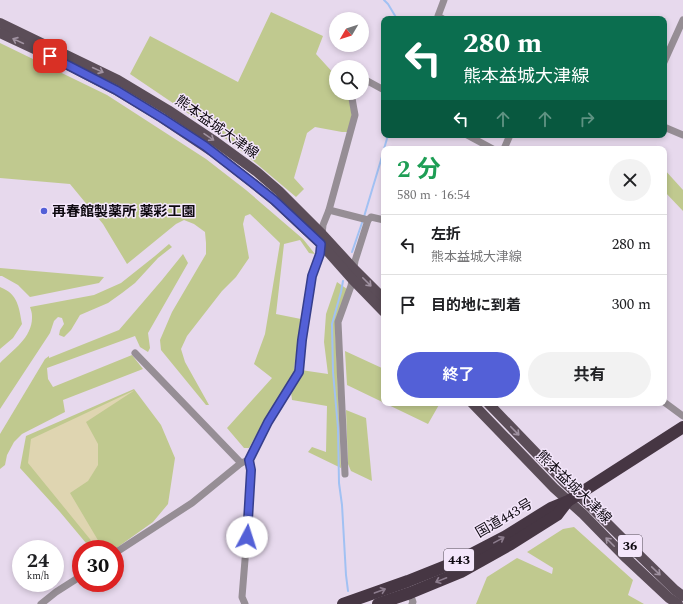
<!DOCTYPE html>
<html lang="ja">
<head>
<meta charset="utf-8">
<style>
	body { margin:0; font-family:Spectral,"Noto Sans JP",serif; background:#f2f2f2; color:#202124; height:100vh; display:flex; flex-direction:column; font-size:15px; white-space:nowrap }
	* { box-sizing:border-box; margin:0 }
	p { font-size:13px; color:#757577 }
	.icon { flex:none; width:22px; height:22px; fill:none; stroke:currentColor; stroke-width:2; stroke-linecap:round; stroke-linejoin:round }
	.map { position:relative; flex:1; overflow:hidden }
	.drawer { position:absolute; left:381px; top:146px; width:286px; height:260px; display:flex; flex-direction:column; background:#fff; border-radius:8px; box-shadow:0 2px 6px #0003 }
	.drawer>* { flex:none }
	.hud { position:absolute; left:381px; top:16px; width:286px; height:122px; border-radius:8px; box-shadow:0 2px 6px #0003; background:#0b6e4f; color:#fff; overflow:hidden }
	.needle { width:26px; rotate:231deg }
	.fabs { position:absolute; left:329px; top:12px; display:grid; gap:8px }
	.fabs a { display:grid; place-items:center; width:40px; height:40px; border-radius:50%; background:#fff; box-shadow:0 2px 6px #0003; font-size:20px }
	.speed { position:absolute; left:12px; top:540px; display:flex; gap:8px; font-size:20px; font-weight:700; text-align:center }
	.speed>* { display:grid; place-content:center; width:52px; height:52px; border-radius:50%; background:#fff; box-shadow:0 2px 6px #0003; line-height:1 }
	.speed small { font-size:10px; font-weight:400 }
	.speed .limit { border:6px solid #d22; background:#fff; color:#111 }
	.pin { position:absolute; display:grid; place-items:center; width:34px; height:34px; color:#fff; margin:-17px; border-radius:8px; box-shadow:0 2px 6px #0006 }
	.me { position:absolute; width:44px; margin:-22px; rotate:5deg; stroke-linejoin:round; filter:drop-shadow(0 0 3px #0008) }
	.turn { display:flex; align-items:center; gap:14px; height:84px; padding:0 16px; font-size:18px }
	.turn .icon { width:52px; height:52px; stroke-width:2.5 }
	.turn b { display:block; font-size:28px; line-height:34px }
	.lanes { display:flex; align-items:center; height:38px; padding:0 16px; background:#0003; justify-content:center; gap:20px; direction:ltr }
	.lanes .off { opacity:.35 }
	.round { display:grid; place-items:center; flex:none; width:42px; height:42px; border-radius:21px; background:#f2f2f2 }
	.headline { display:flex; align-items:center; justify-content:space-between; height:68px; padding:0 16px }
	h1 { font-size:24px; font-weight:700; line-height:30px; color:#1e9e55 }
	.cta { display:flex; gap:8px; margin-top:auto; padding:8px 16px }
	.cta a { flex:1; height:46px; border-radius:24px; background:#5360d7; color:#fff; font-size:16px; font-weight:700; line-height:46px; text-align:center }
	.cta a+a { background:#f2f2f2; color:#202124 }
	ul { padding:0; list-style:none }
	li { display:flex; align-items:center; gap:12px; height:60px; padding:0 16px; border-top:1px solid #e0e0e0 }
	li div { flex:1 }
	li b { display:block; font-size:15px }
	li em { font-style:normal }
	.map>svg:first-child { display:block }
</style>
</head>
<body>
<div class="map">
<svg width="683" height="604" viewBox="0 0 683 604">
	<rect width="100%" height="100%" fill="#e7d9ed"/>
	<!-- green -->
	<g fill="#c0c98f">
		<path d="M271,12L323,36L316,54L336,76V93H348L352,114L348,132H342L315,127L307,133L294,178L304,189L296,197L232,143L130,74L150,36L238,82Z"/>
		<path d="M0,43L107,95L206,159L246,190L303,239L315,254L309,253L300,240L284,244L276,314L301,319L294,369L328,374L324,342L326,314L337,282L347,289L335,323L341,468L308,452L312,447L326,452L327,406L292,400L291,392L284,389L265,419L249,448H244L227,428L272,378L254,364L265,334L280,243L250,214L245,216L243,224L249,258L236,277L222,291L187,336L181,349L185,362L209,405H206L161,350L160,340L172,312L206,254V243L205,232L194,224L184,220L176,224L127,264L103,224L70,184L0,178Z"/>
		<path d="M664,169L683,190V211L664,191Z"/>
		<path d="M169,244L172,247L158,258L135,283L122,293L108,303L80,315L71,330L64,337L59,335L60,330L64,324L62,318L58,317L54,321L50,333L0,409V363C13,350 33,337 32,316C32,313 31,310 30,307L94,295L121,283L155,256Z"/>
		<path d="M183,254L188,263L148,333L150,348L148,352L140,347L135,336L47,368L48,379L53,387L132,355L143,369L63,400L65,412L22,434L14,442L7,455L5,465L0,469V434L45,359L49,356V358L119,330L162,280Z"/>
		<path d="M0,268L104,277L99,283L30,297L18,285L2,276H0Z"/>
		<path d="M0,287C18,294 19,307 22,324L13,338L0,349Z"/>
		<path d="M345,351L384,369V403H440L428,424L347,385Z"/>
		<path d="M134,389L161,425L175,458L168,504L153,522L115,549H91L60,512L20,468L26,436Z"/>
		<path d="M346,410L366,418L372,481L351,471L348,464Z"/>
		<path d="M574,527L633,580L628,595L644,604H476L487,577L517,558L552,574L553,568L527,552L563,529Z"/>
	</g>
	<!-- sand -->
	<path fill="#dfd5b1" d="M135,390L86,422L98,444V465L88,481L70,493L102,547L98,549L28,463L31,439Z"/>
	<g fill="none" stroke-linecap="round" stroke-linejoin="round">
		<!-- stream -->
		<g stroke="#a1c1f3" stroke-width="2">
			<path d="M384,0L388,4L397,19"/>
			<path d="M384,149L388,135"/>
			<path d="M352,252L363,220L384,150"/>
			<path d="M343,281L341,292L332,324L333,372L338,428L339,483L342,505L346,575L348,591"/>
		</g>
		<!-- street -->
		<g stroke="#968e95" stroke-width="7">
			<path d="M443,19L438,16L444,0"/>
			<path d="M664,62L683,20"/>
			<path d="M362,78L384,90"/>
			<path d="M664,127L683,135"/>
			<path d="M467,135L493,149"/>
			<path d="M504,149L510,135"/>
			<path d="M329,210L368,220L371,217L384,220"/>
			<path d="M135,353L241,463"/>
			<path d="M664,402L683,416"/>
			<path d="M345,474L338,322L351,286L355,261L368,220"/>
			<path d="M115,553L192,503L241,463L249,460"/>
			<path d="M410,593L413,602L412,604"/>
			<path d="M41,604L56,592L81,576"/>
			<path d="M245,604L242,597L248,523L251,470L249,460L268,422L299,372L302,340L312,276L320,254L323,225L329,210L355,115L351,93"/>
		</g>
		<!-- primary -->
		<g stroke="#5b4d58" stroke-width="10">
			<path d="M0,23L118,80L168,110L216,142L257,172L279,191L322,234L354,269L384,299"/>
			<path d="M0,33L62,62L116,90L162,118L213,152L254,184L274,200L321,244L352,279L384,312"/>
			<path d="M472,403L554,488L583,514L624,556L669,598L678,604"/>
			<path d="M488,403L564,482L591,507L631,547L675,590L683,596"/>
		</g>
		<!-- highway -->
		<g stroke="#463643" stroke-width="12">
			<path d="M343,604L408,581L458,561L506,536L551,508L568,501L683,427"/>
			<path d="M378,604L410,593L461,572L511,544L557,515L567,502"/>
		</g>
	</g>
	<!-- one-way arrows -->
	<defs><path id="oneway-shaft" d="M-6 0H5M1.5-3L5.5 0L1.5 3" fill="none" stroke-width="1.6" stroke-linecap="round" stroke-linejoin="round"/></defs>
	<g stroke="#a092a1">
		<use href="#oneway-shaft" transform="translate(18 41) rotate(-155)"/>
		<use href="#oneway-shaft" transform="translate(98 70) rotate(25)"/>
		<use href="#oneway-shaft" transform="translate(209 137) rotate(34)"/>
		<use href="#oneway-shaft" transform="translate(367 282) rotate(45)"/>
		<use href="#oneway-shaft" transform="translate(515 431) rotate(46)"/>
		<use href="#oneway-shaft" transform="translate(610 542) rotate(-135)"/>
		<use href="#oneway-shaft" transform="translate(656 571) rotate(44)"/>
	</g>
	<g stroke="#8c7c8d">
		<use href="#oneway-shaft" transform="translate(499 540) rotate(-29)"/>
		<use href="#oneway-shaft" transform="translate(441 580) rotate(158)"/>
		<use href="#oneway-shaft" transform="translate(380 591) rotate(-20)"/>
	</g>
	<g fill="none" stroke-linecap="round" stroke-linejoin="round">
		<defs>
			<path id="route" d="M50,56L116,90L162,118L205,146L254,184L274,200L321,244L320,254L312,276L310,289L302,340L299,372L268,422L249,460L251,470L247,537"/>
		</defs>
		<!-- route casing -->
		<use href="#route" stroke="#363e8c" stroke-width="10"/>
		<!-- route -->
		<use href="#route" stroke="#5360d7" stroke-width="7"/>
	</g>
	<!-- markers -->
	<circle fill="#5360d7" stroke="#f4e6fb" stroke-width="1.5" cx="44" cy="211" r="4"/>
	<g text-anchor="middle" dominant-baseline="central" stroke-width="3" stroke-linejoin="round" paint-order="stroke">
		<!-- shield labels -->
		<g fill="#f4e6fb" stroke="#534b56" stroke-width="1">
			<rect x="618" y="535" width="24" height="22" rx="3"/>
			<rect x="444" y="549" width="30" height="22" rx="3"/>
		</g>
		<g font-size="13" font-weight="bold" fill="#0e0910">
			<text x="630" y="546">36</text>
			<text x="459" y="560">443</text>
		</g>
		<!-- street labels -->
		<g font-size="14" fill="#0e0910" stroke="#f4e6fb">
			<text transform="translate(217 127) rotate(35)">熊本益城大津線</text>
			<text transform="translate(574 487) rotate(44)">熊本益城大津線</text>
			<text transform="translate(504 518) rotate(-30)">国道443号</text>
		</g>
		<!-- poi labels -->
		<g font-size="14" font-weight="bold" fill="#0e0910" stroke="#f4e6fb" text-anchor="start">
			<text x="52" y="211">再春館製薬所 薬彩工園</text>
		</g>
	</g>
</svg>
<div class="fabs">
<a><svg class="needle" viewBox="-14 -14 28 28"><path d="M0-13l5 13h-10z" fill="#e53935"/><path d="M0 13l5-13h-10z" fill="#757577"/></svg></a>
<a><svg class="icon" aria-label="search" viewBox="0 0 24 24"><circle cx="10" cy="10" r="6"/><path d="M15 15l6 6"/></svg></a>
</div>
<div class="speed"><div>24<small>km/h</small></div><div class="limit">30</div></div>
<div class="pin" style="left:50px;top:56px;background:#d93025"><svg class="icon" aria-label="arrive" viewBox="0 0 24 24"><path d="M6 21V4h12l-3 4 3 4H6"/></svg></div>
<svg class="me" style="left:247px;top:537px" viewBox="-20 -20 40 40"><circle r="19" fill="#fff"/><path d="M0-13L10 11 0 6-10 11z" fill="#5360d7"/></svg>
<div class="hud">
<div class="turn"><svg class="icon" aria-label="left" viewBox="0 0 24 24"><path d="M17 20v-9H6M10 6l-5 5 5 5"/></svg><div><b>280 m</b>熊本益城大津線</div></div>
<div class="lanes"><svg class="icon" aria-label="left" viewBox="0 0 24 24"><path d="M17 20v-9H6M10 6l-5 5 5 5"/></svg><svg class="icon off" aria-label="ahead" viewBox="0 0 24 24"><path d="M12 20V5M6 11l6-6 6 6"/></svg><svg class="icon off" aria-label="ahead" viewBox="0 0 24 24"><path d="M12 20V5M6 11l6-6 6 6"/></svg><svg class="icon off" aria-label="right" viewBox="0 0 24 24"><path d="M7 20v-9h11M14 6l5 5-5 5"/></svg></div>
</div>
<section class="drawer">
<div class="headline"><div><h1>2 分</h1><p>580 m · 16:54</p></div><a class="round"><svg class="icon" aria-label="close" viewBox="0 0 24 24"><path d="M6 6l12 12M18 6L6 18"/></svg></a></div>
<ul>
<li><svg class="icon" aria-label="left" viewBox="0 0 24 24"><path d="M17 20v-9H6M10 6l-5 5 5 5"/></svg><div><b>左折</b><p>熊本益城大津線</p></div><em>280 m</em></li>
<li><svg class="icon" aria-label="arrive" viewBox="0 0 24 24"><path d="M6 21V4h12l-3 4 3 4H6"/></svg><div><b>目的地に到着</b></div><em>300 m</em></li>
</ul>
<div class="cta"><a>終了</a><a>共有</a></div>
</section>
</div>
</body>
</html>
